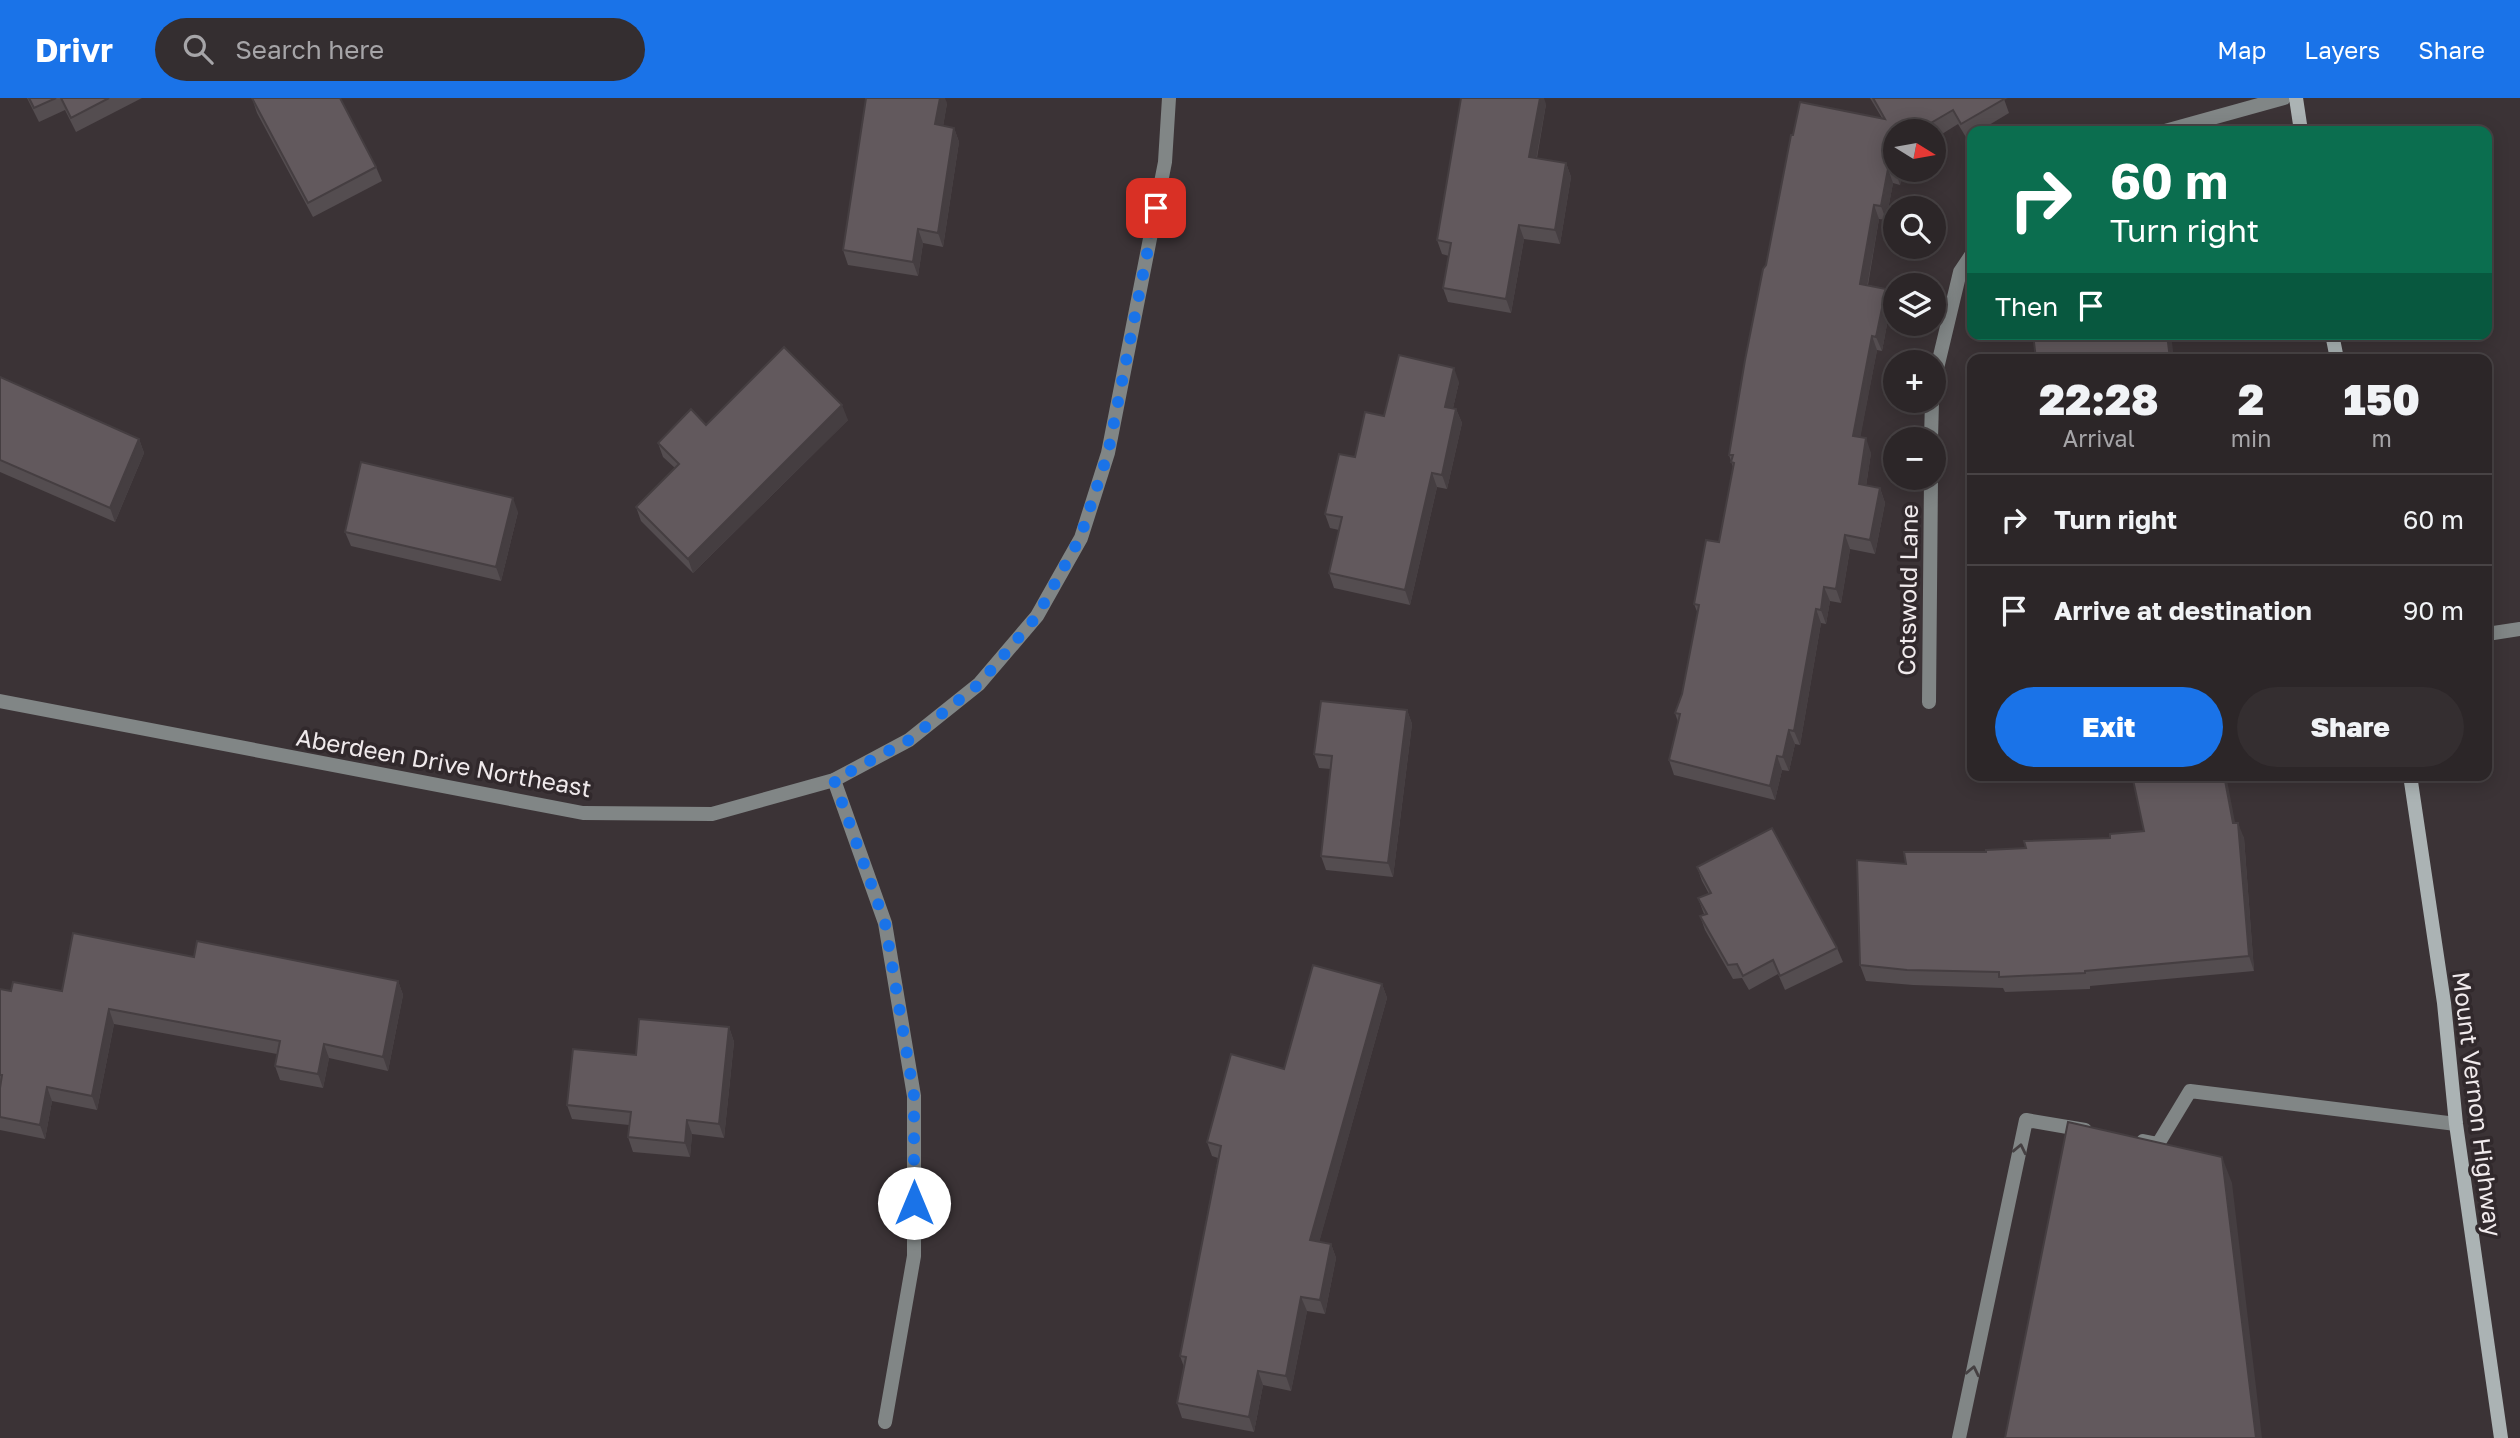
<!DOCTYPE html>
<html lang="en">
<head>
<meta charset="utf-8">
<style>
	body { margin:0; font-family:"Golos Text",sans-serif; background:#342e30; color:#f1f3f6; height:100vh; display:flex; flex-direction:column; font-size:26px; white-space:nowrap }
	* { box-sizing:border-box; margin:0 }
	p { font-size:23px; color:#a6a5a8 }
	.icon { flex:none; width:38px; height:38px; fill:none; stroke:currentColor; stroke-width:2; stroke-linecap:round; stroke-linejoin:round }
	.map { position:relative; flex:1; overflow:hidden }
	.sheet { position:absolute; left:1967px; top:256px; width:525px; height:427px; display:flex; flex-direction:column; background:#2c2628; border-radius:14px; box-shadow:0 4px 18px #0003,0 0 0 2px #484345 }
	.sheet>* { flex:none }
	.hud { position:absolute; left:1967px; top:28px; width:525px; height:214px; border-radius:14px; box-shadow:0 4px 18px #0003,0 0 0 2px #484345; background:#0b6e4f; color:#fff; overflow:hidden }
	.needle { width:46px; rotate:101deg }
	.buttons { position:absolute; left:1883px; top:21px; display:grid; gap:14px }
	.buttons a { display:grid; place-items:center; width:63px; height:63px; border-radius:50%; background:#2c2628; box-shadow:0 4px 18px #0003,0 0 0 2px #484345; font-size:35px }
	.pin { position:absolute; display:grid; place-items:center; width:60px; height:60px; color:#fff; margin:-30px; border-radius:14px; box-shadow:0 4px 10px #0006 }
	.me { position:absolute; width:77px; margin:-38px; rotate:0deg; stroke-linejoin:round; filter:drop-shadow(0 0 5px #0008) }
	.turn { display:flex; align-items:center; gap:24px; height:147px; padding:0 28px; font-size:32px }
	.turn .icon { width:91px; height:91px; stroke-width:2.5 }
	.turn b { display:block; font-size:49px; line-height:60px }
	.then { display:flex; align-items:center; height:66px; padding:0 28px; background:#0003; gap:14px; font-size:26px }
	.eta { display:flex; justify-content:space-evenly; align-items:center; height:119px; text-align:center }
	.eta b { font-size:42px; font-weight:800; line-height:49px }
	.primary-button { display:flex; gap:14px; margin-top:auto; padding:14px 28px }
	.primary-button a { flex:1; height:80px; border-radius:42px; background:#1a73e8; color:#fff; font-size:28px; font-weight:800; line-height:80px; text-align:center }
	.primary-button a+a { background:#342e30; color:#f1f3f6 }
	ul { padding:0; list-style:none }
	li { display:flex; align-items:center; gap:21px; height:91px; padding:0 28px; border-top:2px solid #484345 }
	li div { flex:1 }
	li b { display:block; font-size:26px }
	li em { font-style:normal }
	header { display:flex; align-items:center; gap:42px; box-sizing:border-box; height:98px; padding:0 35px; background:#1a73e8; color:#fff }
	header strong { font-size:33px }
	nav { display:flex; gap:38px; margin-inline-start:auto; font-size:24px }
	.search { width:490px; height:63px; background:#342e30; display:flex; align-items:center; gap:18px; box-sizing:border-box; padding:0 24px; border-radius:38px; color:#a6a5a8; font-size:26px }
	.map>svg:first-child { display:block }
</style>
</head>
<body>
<header>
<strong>Drivr</strong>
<div class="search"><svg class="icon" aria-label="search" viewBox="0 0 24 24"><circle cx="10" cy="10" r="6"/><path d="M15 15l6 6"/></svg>Search here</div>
<nav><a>Map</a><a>Layers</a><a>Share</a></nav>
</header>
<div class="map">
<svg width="2520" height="1340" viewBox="0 0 2520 1340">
	<rect width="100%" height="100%" fill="#3b3336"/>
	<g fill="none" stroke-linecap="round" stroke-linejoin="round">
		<!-- lane -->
		<g stroke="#818686" stroke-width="14">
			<path d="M2487,536L2520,531"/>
			<path d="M2143,1043L2158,1046L2190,993L2456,1026"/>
			<path d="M1959,1340L2026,1022L2085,1032"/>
		</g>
		<!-- street -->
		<g stroke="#818686" stroke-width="14">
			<path d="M2165,33L2284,0"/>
			<path d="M1934,283L1960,174L1972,156"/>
			<path d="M1931,341L1932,303"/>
			<path d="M0,603L583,715L712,716L834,682L909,642L979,586L1037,518L1081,440L1108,355L1165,64L1169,0"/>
			<path d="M1929,604L1931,380"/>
			<path d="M834,682L885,825L914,998V1158L885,1324"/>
		</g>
		<!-- secondary -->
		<g stroke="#abb3b4" stroke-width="14">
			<path d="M2296,0L2301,33"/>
			<path d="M2332,236L2337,261"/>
			<path d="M2410,677L2444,905L2456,1026L2501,1340"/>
		</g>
	</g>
	<!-- wall -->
	<g fill="#544d50">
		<path d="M27,0H142L76,34L65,12L39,24Z"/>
		<path d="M252,0L376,69L382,83L313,119L257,15Z"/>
		<path d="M1870,0H2008L2004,1L2009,15L1979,33H1972V37L1967,41L1958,26L1934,41V33H1895V72H1903L1900,87L1893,85L1886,122L1879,121L1868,187L1886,191L1891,205L1882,253L1877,252L1860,339L1871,355L1866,388L1880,390L1885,405L1875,456L1850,451L1841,505L1830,503L1826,526L1821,525L1800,647L1795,646L1789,673L1782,672L1775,702L1674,677L1669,662L1678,624L1675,615L1682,596L1698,516L1694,506L1719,444L1733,369L1729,357L1793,37L1882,20Z"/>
		<path d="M947,5L943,28L954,30L959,44L943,149L923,145L918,178L848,167L843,152Z"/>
		<path d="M1546,6L1537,60L1566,65L1571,79L1560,146L1524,141L1511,215L1448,204L1443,190L1449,158L1442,156L1437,142Z"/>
		<path d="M0,279L139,341L144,355L115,424L0,374Z"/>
		<path d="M1459,284L1453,310L1456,311L1462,325L1447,391L1437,389L1410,507L1334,490L1329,475L1339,432L1330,430L1325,416L1355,359L1384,318Z"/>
		<path d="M848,322L693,475L641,423L636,409L675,370L663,359L658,345L706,327Z"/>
		<path d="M518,414L501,483L351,448L345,434Z"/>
		<path d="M1407,612L1412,626L1393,779L1326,772L1321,758L1331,671L1319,670L1314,656Z"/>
		<path d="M2235,725L2244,740L2254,873L2090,888V891L2005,894L2003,890L1913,887L1866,883L1860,867L1906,766L1986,754Z"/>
		<path d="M1697,769L1837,850L1843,864L1785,892L1778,876L1749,892L1742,880L1733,881L1705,832L1700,818L1704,816L1698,800L1709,796L1702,783Z"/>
		<path d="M194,859L398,883L403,897L388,973L329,960L323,990L280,982L275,968L277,956L114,926L97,1012L52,1003L45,1041L0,1032V891L11,893H62Z"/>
		<path d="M1382,886L1387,900L1319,1144L1331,1146L1336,1160L1325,1216L1307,1213L1291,1293L1263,1287L1254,1334L1182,1320L1177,1305L1184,1269L1180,1258L1218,1060L1212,1058L1207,1044L1284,971Z"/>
		<path d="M729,929L734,944L724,1040L692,1036L690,1059L633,1054L628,1039L629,1027L572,1021L567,1007L636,957Z"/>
	</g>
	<!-- shaded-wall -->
	<g fill="#453e41">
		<path d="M940,0H945L947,5L941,41L935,26Z"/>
		<path d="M1540,0H1544L1546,6L1534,73L1529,59Z"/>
		<path d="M954,30L959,44L943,149L938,135Z"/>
		<path d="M1566,65L1571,79L1560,146L1555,132Z"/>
		<path d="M1888,71L1893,85L1886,122L1881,108Z"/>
		<path d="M1895,72H1903L1900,87Z"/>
		<path d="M1874,107L1879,121L1865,200L1860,186Z"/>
		<path d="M1519,127L1524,141L1511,215L1506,201Z"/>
		<path d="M918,131L923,145L918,178L913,164Z"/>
		<path d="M1886,191L1891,205L1882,253L1876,239Z"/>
		<path d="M2167,236H2171L2174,261H2170Z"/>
		<path d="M1872,238L1877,252L1858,352L1853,338Z"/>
		<path d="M1454,270L1459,284L1450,323L1445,309Z"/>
		<path d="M842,307L848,322L693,475L688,461Z"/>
		<path d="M1456,311L1462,325L1447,391L1442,377Z"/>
		<path d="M1866,340L1871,355L1864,401L1859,386Z"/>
		<path d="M139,341L144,355L115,424L110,410Z"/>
		<path d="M1432,375L1437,389L1410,507L1405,492Z"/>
		<path d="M1880,390L1885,405L1875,456L1870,442Z"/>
		<path d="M513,400L518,414L501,483L496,469Z"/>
		<path d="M1845,437L1850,451L1841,505L1836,491Z"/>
		<path d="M1824,489L1830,503L1826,526L1821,512Z"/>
		<path d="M1816,511L1821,525L1800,647L1794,633Z"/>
		<path d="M1407,612L1412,626L1393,779L1388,765Z"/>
		<path d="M1789,632L1795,646L1789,673L1783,659Z"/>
		<path d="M1777,658L1782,672L1775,702L1770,688Z"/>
		<path d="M2224,677H2226L2238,740L2233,725Z"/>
		<path d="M2238,725L2244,740L2254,873L2249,858Z"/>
		<path d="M398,883L403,897L388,973L383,959Z"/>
		<path d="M1382,886L1387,900L1316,1156L1310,1142Z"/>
		<path d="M109,911L114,926L97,1012L92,998Z"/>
		<path d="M729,929L734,944L724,1040L719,1026Z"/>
		<path d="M324,946L329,960L323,990L318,976Z"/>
		<path d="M47,989L52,1003L45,1041L40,1027Z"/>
		<path d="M687,1022L692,1036L690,1059L685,1045Z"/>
		<path d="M2222,1059L2232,1085L2262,1340H2256Z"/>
		<path d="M1331,1146L1336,1160L1325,1216L1320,1202Z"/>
		<path d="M1301,1199L1307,1213L1291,1293L1286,1278Z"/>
		<path d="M1258,1273L1263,1287L1254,1334L1249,1319Z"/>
	</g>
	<!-- building -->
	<g fill="#62595d" stroke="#453e41" stroke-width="2">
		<path d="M29,0H56L34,10Z"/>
		<path d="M61,0H109L71,20Z"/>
		<path d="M252,0H340L376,69L308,105Z"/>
		<path d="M866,0H940L935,26L954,30L938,135L918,131L913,164L843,152Z"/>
		<path d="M1461,0H1540L1529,59L1566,65L1555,132L1519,127L1506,201L1443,190L1451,145L1437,142Z"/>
		<path d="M1873,0H2003L2004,1L1961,26L1953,12L1917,33H1895V72L1888,71L1881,108L1874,107L1860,186L1886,191L1876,239L1872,238L1853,338L1866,340L1859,386L1880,390L1870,442L1845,437L1836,491L1824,489L1821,512L1816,511L1794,633L1789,632L1783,659L1777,658L1770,688L1669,662L1680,616L1675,615L1682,596L1699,507L1694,506L1706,442L1719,444L1734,365L1731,364L1733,357H1729L1745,262L1763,171L1766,167L1791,37H1793L1800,4L1885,21Z"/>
		<path d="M2033,236H2167L2170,261H2036Z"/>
		<path d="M784,249L842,307L688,461L636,409L679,366L658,345L691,311L706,327Z"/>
		<path d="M1399,257L1454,270L1445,309L1456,311L1442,377L1432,375L1405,492L1329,475L1342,419L1325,416L1339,356L1355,359L1365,314L1384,318Z"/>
		<path d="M0,279L139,341L110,410L0,362Z"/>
		<path d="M361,364L513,400L496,469L345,434Z"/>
		<path d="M1321,603L1407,612L1388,765L1321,758L1332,658L1314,656Z"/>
		<path d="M2132,677H2224L2233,725H2238L2249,858L2085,873V875L1999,879V874L1907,872L1860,867L1857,762L1906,766L1904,754H1986V752L2026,750L2024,743L2110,740V736L2144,733Z"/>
		<path d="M1772,730L1837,850L1780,878L1773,862L1743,878L1737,866L1728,867L1700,818L1707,816L1698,800L1711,795L1697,769Z"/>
		<path d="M73,835L194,859L197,843L398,883L383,959L324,946L318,976L275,968L280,943L109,911L92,998L47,989L40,1027L0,1019V990L2,977H0V891L11,893L13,884L62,893Z"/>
		<path d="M1313,867L1382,886L1310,1142L1331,1146L1320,1202L1301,1199L1286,1278L1258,1273L1249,1319L1177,1305L1186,1259L1180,1258L1221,1048L1207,1044L1231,956L1284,971Z"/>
		<path d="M639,921L729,929L719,1026L687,1022L685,1045L628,1039L631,1014L567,1007L573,951L636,957Z"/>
		<path d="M2068,1024L2222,1059L2256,1340H2005Z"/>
	</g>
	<!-- one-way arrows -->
	<defs><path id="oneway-chevron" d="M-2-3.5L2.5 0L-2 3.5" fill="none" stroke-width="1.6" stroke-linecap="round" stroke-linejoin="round" transform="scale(1.75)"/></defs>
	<g stroke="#454042">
		<use href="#oneway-chevron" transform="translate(2020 1051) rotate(-78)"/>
		<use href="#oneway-chevron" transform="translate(1973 1273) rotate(-78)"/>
	</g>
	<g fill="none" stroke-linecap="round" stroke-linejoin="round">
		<!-- route -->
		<path stroke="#1a73e8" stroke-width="12" stroke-dasharray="0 21.6" d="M914,1105V998L885,825L834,682L909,642L979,586L1037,518L1049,496L1080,440L1108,355L1156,110"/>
	</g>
	<g text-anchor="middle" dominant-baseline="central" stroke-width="7" stroke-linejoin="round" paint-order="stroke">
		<!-- street labels -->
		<g font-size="24" fill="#f0eaec" stroke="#31292c">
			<text transform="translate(1907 492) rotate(-89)">Cotswold Lane</text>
			<text transform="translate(444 664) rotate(10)">Aberdeen Drive Northeast</text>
			<text transform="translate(2478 1006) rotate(83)">Mount Vernon Highway</text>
		</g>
	</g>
</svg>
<div class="buttons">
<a><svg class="needle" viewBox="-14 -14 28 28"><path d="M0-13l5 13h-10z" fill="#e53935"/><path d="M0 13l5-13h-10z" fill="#a6a5a8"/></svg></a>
<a><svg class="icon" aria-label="search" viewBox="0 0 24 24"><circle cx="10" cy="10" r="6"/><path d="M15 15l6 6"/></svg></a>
<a><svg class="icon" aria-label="layers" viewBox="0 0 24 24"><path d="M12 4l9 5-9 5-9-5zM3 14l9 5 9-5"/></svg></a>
<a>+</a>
<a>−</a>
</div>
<div class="pin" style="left:1156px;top:110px;background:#d93025"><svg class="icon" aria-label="arrive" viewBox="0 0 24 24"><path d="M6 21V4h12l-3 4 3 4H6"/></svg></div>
<svg class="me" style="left:914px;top:1105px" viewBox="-20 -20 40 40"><circle r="19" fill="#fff"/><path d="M0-13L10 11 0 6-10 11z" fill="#1a73e8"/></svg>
<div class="hud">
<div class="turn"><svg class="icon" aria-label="right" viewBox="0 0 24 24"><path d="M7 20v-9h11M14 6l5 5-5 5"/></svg><div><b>60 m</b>Turn right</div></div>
<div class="then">Then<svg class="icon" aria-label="arrive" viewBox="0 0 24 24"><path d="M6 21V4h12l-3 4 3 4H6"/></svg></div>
</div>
<section class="sheet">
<div class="eta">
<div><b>22:28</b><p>Arrival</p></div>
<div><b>2</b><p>min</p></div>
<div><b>150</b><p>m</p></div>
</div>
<ul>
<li><svg class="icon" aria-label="right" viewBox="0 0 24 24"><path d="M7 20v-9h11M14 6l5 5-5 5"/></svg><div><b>Turn right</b></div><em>60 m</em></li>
<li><svg class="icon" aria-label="arrive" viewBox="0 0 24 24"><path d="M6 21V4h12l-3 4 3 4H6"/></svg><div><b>Arrive at destination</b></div><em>90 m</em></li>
</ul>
<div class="primary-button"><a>Exit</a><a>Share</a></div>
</section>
</div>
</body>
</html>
